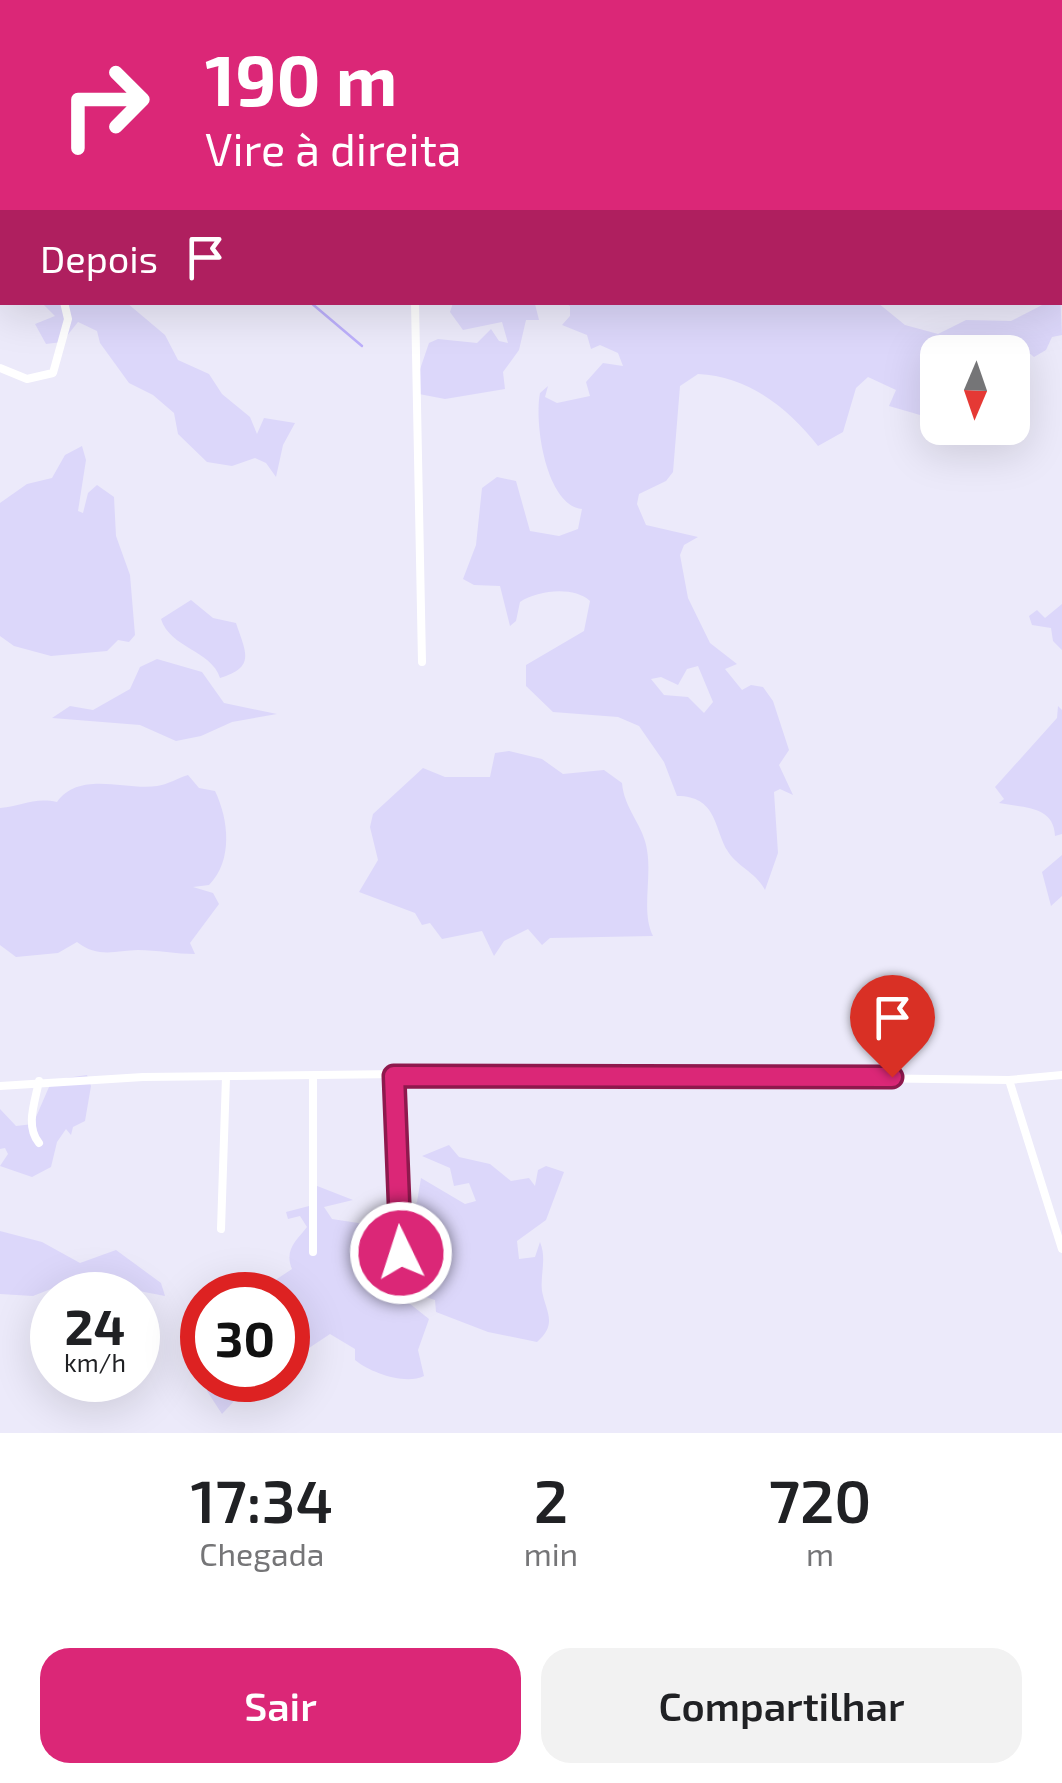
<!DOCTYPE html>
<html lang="pt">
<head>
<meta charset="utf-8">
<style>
	body { margin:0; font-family:"Exo 2",sans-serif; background:#f2f2f2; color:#202124; height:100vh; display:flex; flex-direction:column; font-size:38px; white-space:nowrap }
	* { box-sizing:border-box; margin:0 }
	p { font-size:32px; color:#757577 }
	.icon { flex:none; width:55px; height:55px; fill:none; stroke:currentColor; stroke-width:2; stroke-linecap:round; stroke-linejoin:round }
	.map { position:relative; height:1433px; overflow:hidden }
	.panel { display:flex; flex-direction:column; background:#fff; flex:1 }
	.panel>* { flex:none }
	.banner { position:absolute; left:0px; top:0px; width:1062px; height:305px; box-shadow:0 10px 40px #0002; background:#db2777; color:#fff; overflow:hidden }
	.needle { width:65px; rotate:182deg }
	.fabs { position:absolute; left:920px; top:335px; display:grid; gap:20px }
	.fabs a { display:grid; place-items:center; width:110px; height:110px; border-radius:20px; background:#fff; box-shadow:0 10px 40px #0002; font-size:50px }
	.speed { position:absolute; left:30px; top:1272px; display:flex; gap:20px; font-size:50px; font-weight:700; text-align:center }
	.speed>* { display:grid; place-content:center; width:130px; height:130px; border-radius:50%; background:#fff; box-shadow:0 10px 40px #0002; line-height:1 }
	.speed small { font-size:25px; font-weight:400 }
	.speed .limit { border:15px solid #d22; background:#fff; color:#111 }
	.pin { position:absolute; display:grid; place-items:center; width:85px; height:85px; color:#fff; margin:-102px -42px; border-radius:50% 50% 50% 0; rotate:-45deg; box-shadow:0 0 10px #0007 }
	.pin .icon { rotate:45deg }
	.me { position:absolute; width:110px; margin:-55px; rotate:356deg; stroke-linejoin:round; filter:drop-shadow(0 0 8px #0008) }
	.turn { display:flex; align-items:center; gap:35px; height:210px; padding:0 40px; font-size:45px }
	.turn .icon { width:130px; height:130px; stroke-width:2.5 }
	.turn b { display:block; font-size:70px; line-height:85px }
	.then { display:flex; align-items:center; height:95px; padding:0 40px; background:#0003; gap:20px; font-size:38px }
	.eta { display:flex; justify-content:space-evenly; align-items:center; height:170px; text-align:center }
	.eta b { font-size:60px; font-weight:600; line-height:70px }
	.button { display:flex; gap:20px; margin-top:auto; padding:20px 40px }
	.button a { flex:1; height:115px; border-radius:30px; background:#db2777; color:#fff; font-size:40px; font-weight:600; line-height:115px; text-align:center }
	.button a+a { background:#f2f2f2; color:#202124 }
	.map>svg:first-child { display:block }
</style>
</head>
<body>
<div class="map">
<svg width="1062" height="1433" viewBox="0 0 1062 1433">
	<rect width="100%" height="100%" fill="#eceafa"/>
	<!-- green -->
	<g fill="#dcd7fa" fill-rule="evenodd">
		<path d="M0,0L9,2H2L0,179Z"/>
		<path d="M1060,292L1062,335L1052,337L1046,350L1034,357L1013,340L1012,352H938V428H961L955,436L937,438L927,417L889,406L896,390L868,377L856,388L843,432L818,446C788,408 748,376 698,374L680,386L673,472L666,481L639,494L637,504L646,525L698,537L684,545L680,555L688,598L710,643L737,664L725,669L742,690L751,685L763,687L773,701L789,750L779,765L793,795L780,789L774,792L778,853L765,890C756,872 737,867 727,850C714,828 717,796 677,796L664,762L639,726L618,717L553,712L526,686V665L584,631L590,601C574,586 538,590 520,602L516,621L510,626L500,586L474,585L463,579L476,545L482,488L497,477L516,481L530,531L559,536L578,529L582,509C546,505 534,423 540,393L548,386L545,397L557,403L590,396L586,382L603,363L623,366L618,353L600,345L591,349L587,335L562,325L570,316V306L565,303H878L905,325L938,334L966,320L1011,321L1046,303L1060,302ZM698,666L713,702L704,713L688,697L664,695L651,679L661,677L678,685L687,669Z"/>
		<path d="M42,303H127L165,335L178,360L209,374L222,394L250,417L257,434L264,418L295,423L283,445L276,477L266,463L255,458L232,466L207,462L178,434L174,413L153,395L129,383L100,343L97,331L78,322L62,342L46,344L35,324L55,316Z"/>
		<path d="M453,303L535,304L539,320H526L519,350L503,372L505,389L445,399L419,394L416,381L429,343L438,339L477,343L491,329L499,341L508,343L502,322L463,330L450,312Z"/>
		<path d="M82,446L86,460L78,511L83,513L88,493L97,485L114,497L116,536L130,575L135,635L129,642L118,640L107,651L51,656L14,646L0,636V503L27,484L52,478L65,455Z"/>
		<path d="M191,600L213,618L236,623C246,653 256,667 220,678C211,650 170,648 161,619Z"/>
		<path d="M1062,604V650L1053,641L1051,628L1032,625L1029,616L1037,610L1045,618Z"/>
		<path d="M157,659L202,672L224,703L277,714L232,722L201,736L176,741L140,725L52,718L70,706L93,710L130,689L140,667Z"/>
		<path d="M1058,706L1062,710V834L1055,836C1054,805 1023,808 999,803L1004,799L995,787L1057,718Z"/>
		<path d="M509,751L542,759L563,774L604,770L622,783C624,809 644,826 647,850C652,879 641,912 653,936L550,938L542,945L528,929L504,941L494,956L482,931L442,939L430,923L422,925L415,913L359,892L378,860L370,827L373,814L423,768L445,777H490L495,753Z"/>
		<path d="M188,775L199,788L215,791C229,820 233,861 209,885L193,887L213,893L219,904L190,943L195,954C176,954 157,950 138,950C115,951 97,958 77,942L58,953L16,957L0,945V808C22,806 34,797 57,802C80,770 126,791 157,786C167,785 178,778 188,775Z"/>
		<path d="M1062,855V896L1051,906L1042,872Z"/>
		<path d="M87,1075L91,1086L85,1121L73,1127L71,1135L66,1129L57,1142L51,1167L32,1177L0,1166L8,1154L5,1148L0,1149V1109L16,1126L33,1124L52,1080Z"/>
		<path d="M449,1145L459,1157L490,1164L511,1181L529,1178L535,1186L538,1170L546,1166L564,1172L546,1220L517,1241L519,1259L535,1257L540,1242C547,1259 540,1274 542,1291C546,1312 558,1324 537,1342L488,1332L436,1312L435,1300L410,1292C409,1274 403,1259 405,1241L414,1233L404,1216L417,1202L421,1178L465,1204L476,1201L469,1183L454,1186L450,1168L422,1156Z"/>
		<path d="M312,1184L353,1200L324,1207L332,1219L378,1226L391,1235L400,1296L429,1319L418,1350L424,1376C405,1385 371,1373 355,1360V1349L330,1334L288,1362V1295H266L265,1287L292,1269C284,1250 296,1241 307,1227L300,1216L288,1219L286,1212L309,1206Z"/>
		<path d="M0,1231L42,1242L80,1263L116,1250L161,1283L165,1296L134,1290L89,1295L73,1290L62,1295L61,1285L33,1296L0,1294Z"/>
		<path d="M208,1380H271L263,1393L252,1382L222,1414L207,1391Z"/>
	</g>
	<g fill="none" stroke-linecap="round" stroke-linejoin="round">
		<!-- stream -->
		<g stroke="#bdb0fc" stroke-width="2.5">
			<path d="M0,166L2,167"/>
			<path d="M310,302L362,346"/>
		</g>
		<!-- street -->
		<g stroke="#fff" stroke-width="8">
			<path d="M36,0V2"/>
			<path d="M201,0V2"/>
			<path d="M1060,120L1062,119"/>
			<path d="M0,288L2,285"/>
			<path d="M415,302L422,662"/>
			<path d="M0,368L27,379L53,373L68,319L64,302"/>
			<path d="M394,1076L404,1275"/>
			<path d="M1009,1080L1062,1249"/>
			<path d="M39,1081C35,1102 25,1126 39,1143"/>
			<path d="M0,1086L143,1077L483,1073L1009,1080L1062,1075"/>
			<path d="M221,1229L226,1077"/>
			<path d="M313,1252V1078"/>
		</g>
	</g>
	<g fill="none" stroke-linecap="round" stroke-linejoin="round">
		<defs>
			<path id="route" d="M401,1253L394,1076L892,1077"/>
		</defs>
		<!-- route casing -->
		<use href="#route" stroke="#8e194d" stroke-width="25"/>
		<!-- route -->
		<use href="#route" stroke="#db2777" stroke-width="18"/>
	</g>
</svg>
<div class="fabs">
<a><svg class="needle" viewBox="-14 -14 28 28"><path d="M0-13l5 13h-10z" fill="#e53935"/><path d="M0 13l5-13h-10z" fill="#757577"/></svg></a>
</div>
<div class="speed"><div>24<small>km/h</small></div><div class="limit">30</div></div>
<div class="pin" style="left:892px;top:1077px;background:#d93025"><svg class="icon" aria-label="arrive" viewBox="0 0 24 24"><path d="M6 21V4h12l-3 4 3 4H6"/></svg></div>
<svg class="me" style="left:401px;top:1253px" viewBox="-20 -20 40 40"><circle r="17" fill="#db2777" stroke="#fff" stroke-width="3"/><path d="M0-11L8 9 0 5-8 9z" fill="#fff"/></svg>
<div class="banner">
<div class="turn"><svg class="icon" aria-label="right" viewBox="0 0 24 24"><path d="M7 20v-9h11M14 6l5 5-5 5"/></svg><div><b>190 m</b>Vire à direita</div></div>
<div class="then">Depois<svg class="icon" aria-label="arrive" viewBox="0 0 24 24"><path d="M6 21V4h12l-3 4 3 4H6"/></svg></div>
</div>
</div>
<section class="panel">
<div class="eta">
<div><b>17:34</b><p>Chegada</p></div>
<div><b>2</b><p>min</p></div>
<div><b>720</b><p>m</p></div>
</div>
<div class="button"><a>Sair</a><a>Compartilhar</a></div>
</section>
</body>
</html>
